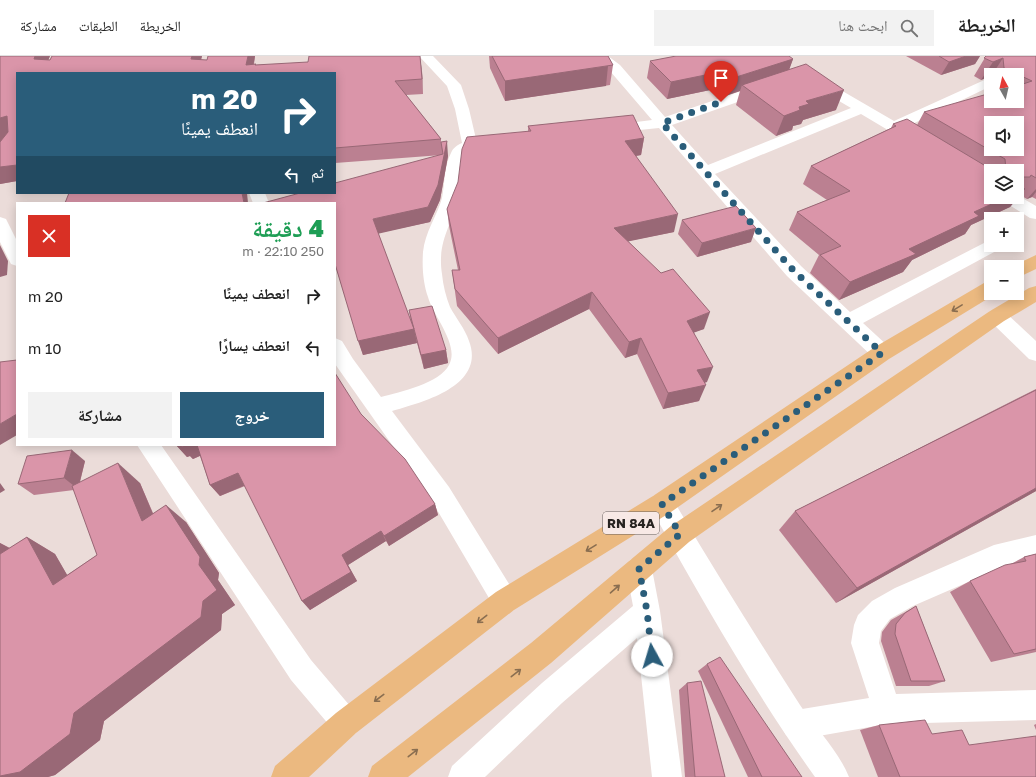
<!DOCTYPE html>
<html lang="ar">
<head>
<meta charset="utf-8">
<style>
	body { margin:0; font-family:"Golos Text","Noto Naskh Arabic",sans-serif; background:#f2f2f2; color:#222; direction:rtl; height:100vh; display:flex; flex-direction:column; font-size:15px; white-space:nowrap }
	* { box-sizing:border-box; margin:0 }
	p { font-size:13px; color:#767676 }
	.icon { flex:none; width:22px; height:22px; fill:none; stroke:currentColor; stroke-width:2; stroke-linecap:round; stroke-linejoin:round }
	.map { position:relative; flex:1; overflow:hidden; direction:ltr }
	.panel { position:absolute; left:16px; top:146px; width:320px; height:244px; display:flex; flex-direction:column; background:#fff; border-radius:0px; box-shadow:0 2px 10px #0003; direction:rtl }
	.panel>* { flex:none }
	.guide { position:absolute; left:16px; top:16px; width:320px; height:122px; border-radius:0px; box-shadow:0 2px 10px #0003; direction:rtl; background:#2a5d7a; color:#fff; overflow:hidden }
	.needle { width:26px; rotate:352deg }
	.controls { position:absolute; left:984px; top:12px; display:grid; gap:8px }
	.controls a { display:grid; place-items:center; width:40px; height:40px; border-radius:0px; background:#fff; box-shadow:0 2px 10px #0003; font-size:20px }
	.pin { position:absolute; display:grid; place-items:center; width:34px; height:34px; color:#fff; margin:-41px -17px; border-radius:50% 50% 50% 0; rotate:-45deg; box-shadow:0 0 4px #0007 }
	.pin .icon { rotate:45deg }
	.me { position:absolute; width:44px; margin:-22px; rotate:354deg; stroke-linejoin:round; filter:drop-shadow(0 0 3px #0008) }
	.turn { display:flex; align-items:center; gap:14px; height:84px; padding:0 12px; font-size:18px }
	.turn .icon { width:52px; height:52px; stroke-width:2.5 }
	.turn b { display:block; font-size:28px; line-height:34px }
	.then { display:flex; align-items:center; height:38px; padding:0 12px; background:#0003; gap:8px; font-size:15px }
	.round { display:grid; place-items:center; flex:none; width:42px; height:42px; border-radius:0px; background:#f2f2f2 }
	.head { display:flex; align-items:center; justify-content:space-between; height:68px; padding:0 12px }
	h1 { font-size:24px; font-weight:800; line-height:30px; color:#1e9e55 }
	.button { display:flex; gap:8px; margin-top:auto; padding:8px 12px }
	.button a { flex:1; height:46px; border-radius:0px; background:#2a5d7a; color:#fff; font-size:16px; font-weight:800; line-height:46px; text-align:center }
	.button a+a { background:#f2f2f2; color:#222 }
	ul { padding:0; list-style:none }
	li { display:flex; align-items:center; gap:12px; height:52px; padding:0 12px }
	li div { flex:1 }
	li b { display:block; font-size:15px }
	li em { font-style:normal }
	header { display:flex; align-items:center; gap:24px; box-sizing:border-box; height:56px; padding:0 20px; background:#fff; border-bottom:1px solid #e0e0e0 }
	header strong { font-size:19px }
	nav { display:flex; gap:22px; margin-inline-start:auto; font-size:14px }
	.search { width:280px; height:36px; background:#f2f2f2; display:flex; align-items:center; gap:10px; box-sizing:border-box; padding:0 14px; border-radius:0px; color:#767676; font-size:15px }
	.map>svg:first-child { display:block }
</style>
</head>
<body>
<header>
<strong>الخريطة</strong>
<div class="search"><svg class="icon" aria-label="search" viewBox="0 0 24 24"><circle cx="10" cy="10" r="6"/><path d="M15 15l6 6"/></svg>ابحث هنا</div>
<nav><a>الخريطة</a><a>الطبقات</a><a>مشاركة</a></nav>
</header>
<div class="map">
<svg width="1036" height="721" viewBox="0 0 1036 721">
	<rect width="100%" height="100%" fill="#ebdcd9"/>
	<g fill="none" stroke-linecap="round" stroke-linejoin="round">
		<!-- minor -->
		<g fill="#fff" fill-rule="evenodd">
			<path d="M419,0H433L461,29L469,53L476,83L490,80L495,82L498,85L495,88L475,93L466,98C461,112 461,128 458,142C451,172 437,185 442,218C443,229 446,241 450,251C456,262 465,273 469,285C486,330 423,346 392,355L449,431L514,536L518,545L514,554L505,558L496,554L433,447L335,308V282L342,285L353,303L381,341C400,336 440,327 449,309C460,289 433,260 428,241C423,227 422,211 423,196C425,176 437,160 442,142C445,127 444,110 451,97C453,92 457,89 462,87L455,53L447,30Z"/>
			<path d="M593,0H608L620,9L665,61L762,28H772L774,31L772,34L672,69L708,109L851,52L810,28L808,25L810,22H820L894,65L991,21V30L904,72L923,83L926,86L923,89H913L861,58L715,118L801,210L850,256L984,187L990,185L991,189H998L999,191L996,195L863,267L889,291L892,297L889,303L882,305L875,303L787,220L659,72L610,77L605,76L603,73L605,70L652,64L610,15Z"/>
			<path d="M249,137H265L269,147H253Z"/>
			<path d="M1017,139L1036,150V163L1030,162L1003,145L1001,141H1017Z"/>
			<path d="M0,161L6,163L17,185V210L11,208L0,186Z"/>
			<path d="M997,253L1004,255L1036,285V305L1029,303L990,265L987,260L990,255Z"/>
			<path d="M137,389H161L311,604L356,657L361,667L356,677L346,682L336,677L291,624Z"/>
			<path d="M1036,479V503L1005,510L913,550L890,563L881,575L879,587L896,638L1036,634V664L887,668L796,684L786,679L781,669L786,659L796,654L869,642L851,587L854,569L858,559L872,545L895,532L994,489Z"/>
			<path d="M639,501L648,504L652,513L660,555L682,721H652L637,582L562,647L485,721H448L452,710L542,627L633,550L626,513L630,504Z"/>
		</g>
		<!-- tertiary -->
		<path fill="#fff" fill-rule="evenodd" d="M662,437L671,440C712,511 756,580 800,649C816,673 838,694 849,721H815C755,637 703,546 653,456L650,448L653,440Z"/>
		<!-- primary -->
		<g fill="#ebb980" fill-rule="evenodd">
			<path d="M1036,199V213L1017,222V211H1011Z"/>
			<path d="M991,225V237H997L889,303L671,456L514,554L356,677L309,721H271L275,710L336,657L496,536L653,440L875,291L984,227Z"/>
			<path d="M1036,230V246L1004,265L689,486L551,607L408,721H368L372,710L531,587L671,470L990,255L1029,232Z"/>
		</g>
	</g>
	<!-- wall -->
	<g fill="#bb8091" fill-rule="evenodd">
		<path d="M0,0H50L48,4H50L52,0H202L201,4H207L255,0L254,8H256V9L422,15L423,38L406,39L441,83V86L448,100L440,144L430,166L378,177L411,266L409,254L446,294L448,307L424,313L417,287L363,299L335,208L442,99L335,107V17H17V125L0,128Z"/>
		<path d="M489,0H608L613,9L610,29L505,45L490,12Z"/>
		<path d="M906,0H980L975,8L941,19Z"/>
		<path d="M986,0H1036V143L1032,141L1027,143L1020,139L1010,151L971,169L965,178L912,204L903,216L839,244L810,217L819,199L789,174L797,156L827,144L803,128L811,110L891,72L893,68L917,69L924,56L1017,45V19H991V20L981,24L974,20ZM991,115H1017V141Z"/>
		<path d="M793,3L789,13L836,54L803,64L801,68L793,70L792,74L776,80L736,49L740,35L725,40L715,33L667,43L647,22L650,5Z"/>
		<path d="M528,70L644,82L641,99L636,100L674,176L628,185L704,273L694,276L707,326L704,327L699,345L663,353L637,298L625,302L589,253L498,298L457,250L452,214H458L449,170L447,153L528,75Z"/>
		<path d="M682,164L751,186L697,201L678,178Z"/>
		<path d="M1036,333V435L836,547L779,474L795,455Z"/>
		<path d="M361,358L435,448L438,459L389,490L386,485L348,509L357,525L310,554L302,545L245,430L220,440L210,429L200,400L193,403L190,400L187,401L176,389Z"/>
		<path d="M85,405L80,426L140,427L153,457L186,466L219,517L218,524L235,549L222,558L221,574L104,665L100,684L55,719L48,721H0V487L10,492L27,481L55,498L67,519L97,499L74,434L34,439L18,428Z"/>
		<path d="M1036,498V596L991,606L950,536L970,525L1011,508L1024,501Z"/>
		<path d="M916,550L945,625L929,630H896L881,585L882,576L891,564Z"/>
		<path d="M707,608L802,721H748L698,615Z"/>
		<path d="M687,627L725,721H685L679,634Z"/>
		<path d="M1036,668V674L1034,669Z"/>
		<path d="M879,669L932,678L969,689L1036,721H878L860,674Z"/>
	</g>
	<!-- shaded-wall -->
	<g fill="#996876">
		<path d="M35,0H50L43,17L34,3Z"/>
		<path d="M192,0H202L197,17L191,3Z"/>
		<path d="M248,0H255L252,17L246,9Z"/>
		<path d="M966,0H980L975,8L941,19L949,6Z"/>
		<path d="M420,1L422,15L423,38L422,23Z"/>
		<path d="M1003,2L992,19L981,24L993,6Z"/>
		<path d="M793,3L787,20L742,29L740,35L725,40L730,23Z"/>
		<path d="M608,10L606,30L505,45V25Z"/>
		<path d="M720,16L715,33L667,43L671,26Z"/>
		<path d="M844,34L836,54L803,64L801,68L793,70L792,74L776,80L784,60L806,45Z"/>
		<path d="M7,60L17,74L0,94V62Z"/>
		<path d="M644,82L641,99L623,102L625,85Z"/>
		<path d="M447,85L448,100L440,144L430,166L377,178L373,163L428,151Z"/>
		<path d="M17,109V125L0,128V111Z"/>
		<path d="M1025,133L1010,151L971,169L965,178L912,204L903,216L839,244L850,226L974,156L1007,141H1017V136Z"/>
		<path d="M1036,133V136L1032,141L1027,143Z"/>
		<path d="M242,137H247L248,147H244Z"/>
		<path d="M678,158L674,176L611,189L614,172Z"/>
		<path d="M756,172L751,186L697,201L702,187Z"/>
		<path d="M0,189L8,205L7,219L0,221Z"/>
		<path d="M592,236L589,253L498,298V282Z"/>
		<path d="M710,256L704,273L682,281L687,265Z"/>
		<path d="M414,273L417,287L363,299L358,285Z"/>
		<path d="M641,282L637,298L625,302L629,286Z"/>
		<path d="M446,294L448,307L424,313L421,299Z"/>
		<path d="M713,311L707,326L691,330L697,314Z"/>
		<path d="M706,329L699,345L663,353L668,337Z"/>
		<path d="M17,358V379L0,389V368Z"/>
		<path d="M176,389H199L206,397L193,403L190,400L187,401Z"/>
		<path d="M72,394L85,405L78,433L64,422Z"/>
		<path d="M118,407L140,427L163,482L142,465Z"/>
		<path d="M238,417L248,428L220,440L210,429Z"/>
		<path d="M0,427L5,434L0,437Z"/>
		<path d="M1036,432V435L836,547L857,532Z"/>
		<path d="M435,448L438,459L389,490L384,480Z"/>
		<path d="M166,449L186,466L219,517L218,524L235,549L222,558L221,574L104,665L100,684L55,719L48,721H0V720L74,657L199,509Z"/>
		<path d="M381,475L386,485L348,509L357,525L310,554L302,545L342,499Z"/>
		<path d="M27,481L55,498L81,543L53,529Z"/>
		<path d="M0,487L11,493L0,529Z"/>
	</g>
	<!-- building -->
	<g fill="#da95a9" stroke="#996876" fill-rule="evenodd">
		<path d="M0,0H35L34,3L50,4L52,0H192L191,3L207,4L208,0H248L246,9L256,8L255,9L308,6L309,0H420L422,23L395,25L441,83L335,92V17H17V109L0,111V86L8,76L7,60L0,62Z"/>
		<path d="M492,0H608L613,9L505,25Z"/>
		<path d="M676,0H789L793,3L730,23L720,16L671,26L650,5Z"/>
		<path d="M939,0H966L949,6Z"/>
		<path d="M986,0H1036V122L1031,119L1030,121H1017V115H1006L1005,103L924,56L991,37V45H1017V30L1032,25L1004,12L1003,2L993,6L984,2ZM991,67H1017V93H991Z"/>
		<path d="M806,8L844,34L806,45L809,48L799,51L800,54L784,60L742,29Z"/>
		<path d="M633,59L644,82L625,85L678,158L614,172L661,217L673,213L710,256L687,265L713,311L697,314L706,329L668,337L641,282L629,286L592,236L498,282L455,233L452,214H460L447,153L458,126L462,93L467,81L531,75L528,70Z"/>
		<path d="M907,63L994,115H991V141H1007L974,156L979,160L909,193L916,198L850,226L820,199L841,190L797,156L850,135L811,110L896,70L893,68Z"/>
		<path d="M447,85L438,129L428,151L373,163L414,273L409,254L432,250L446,294L421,299L414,273L358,285L335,208V147H263L300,137H335V127L443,98L441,86Z"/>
		<path d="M1017,128L1025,133L1017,136Z"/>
		<path d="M69,137H242L244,147H65Z"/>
		<path d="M736,150L756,172L702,187L682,164Z"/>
		<path d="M17,304V358L0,368V306Z"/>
		<path d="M335,317L361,358L405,403L435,448L384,480L381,475L342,499L351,516L302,545L238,417L210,429L197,389H335Z"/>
		<path d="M1036,334V432L857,532L795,455Z"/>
		<path d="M181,389H187L182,391Z"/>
		<path d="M72,394L64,422L18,428L27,400Z"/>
		<path d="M118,407L142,465L166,449L200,501L199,509L217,534L203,545L201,561L74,657L70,678L20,716L0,720V498L27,481L53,529L97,499L72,430Z"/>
		<path d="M1036,498V593L1014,598L970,525L1005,509L1026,505L1024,501Z"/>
		<path d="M916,550L945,625H911L895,578L896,568L905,557Z"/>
		<path d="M720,601L802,721H762L707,608Z"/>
		<path d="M701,625L725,721H695L687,627Z"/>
		<path d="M925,664L932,678L962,674L969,689L1036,680V721H900L879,669Z"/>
	</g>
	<!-- one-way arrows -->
	<defs><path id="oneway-shaft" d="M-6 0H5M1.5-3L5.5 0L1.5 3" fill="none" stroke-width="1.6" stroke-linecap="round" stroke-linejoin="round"/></defs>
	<g stroke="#8a6e50">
		<use href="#oneway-shaft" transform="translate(957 252) rotate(149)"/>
		<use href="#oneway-shaft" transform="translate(717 452) rotate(-35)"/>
		<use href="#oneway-shaft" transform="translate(591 492) rotate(148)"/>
		<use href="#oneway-shaft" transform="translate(615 533) rotate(-41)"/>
		<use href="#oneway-shaft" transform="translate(482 563) rotate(142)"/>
		<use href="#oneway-shaft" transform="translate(516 617) rotate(-38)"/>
		<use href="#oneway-shaft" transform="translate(379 642) rotate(143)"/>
		<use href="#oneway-shaft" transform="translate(413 697) rotate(-38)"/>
	</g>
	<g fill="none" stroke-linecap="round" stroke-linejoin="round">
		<!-- route -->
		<path stroke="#2a5d7a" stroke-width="7" stroke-dasharray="0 12.6" d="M652,600L647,555L639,513L680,478L662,448L882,297L794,215L662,67L721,46"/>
	</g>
	<g text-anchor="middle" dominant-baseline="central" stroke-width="3.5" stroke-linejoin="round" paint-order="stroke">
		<!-- shield labels -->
		<rect fill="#f8e9e6" stroke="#665e5c" stroke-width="1" x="603" y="456" width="56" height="22" rx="3"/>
		<g font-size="13" font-weight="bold" fill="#282321">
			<text x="631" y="467">RN 84A</text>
		</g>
	</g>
</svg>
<div class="controls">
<a><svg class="needle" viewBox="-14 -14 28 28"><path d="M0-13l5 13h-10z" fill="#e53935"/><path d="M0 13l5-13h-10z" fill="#767676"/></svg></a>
<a><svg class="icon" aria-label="sound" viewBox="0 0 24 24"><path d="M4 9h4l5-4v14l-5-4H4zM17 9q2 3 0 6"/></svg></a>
<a><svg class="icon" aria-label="layers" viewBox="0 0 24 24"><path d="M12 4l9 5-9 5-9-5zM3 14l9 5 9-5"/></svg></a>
<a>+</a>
<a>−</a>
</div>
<div class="pin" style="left:721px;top:46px;background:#d93025"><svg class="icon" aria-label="arrive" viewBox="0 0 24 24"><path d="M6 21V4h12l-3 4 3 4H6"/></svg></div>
<svg class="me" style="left:652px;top:600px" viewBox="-20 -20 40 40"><circle r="19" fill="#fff"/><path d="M0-13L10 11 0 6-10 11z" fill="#2a5d7a"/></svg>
<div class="guide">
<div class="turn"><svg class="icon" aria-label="right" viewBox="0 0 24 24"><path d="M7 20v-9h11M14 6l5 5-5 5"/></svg><div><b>20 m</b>انعطف يمينًا</div></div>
<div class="then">ثم<svg class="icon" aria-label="left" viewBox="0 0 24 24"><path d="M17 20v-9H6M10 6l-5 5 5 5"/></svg></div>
</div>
<section class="panel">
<div class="head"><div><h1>4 دقيقة</h1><p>250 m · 22:10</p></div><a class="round" style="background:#d93025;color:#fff"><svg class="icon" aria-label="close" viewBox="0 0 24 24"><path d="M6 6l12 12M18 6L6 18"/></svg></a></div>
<ul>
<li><svg class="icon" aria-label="right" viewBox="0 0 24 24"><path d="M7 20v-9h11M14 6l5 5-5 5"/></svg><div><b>انعطف يمينًا</b></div><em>20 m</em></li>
<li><svg class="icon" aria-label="left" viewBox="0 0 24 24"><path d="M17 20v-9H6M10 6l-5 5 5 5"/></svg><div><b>انعطف يسارًا</b></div><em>10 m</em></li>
</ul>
<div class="button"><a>خروج</a><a>مشاركة</a></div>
</section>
</div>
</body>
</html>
